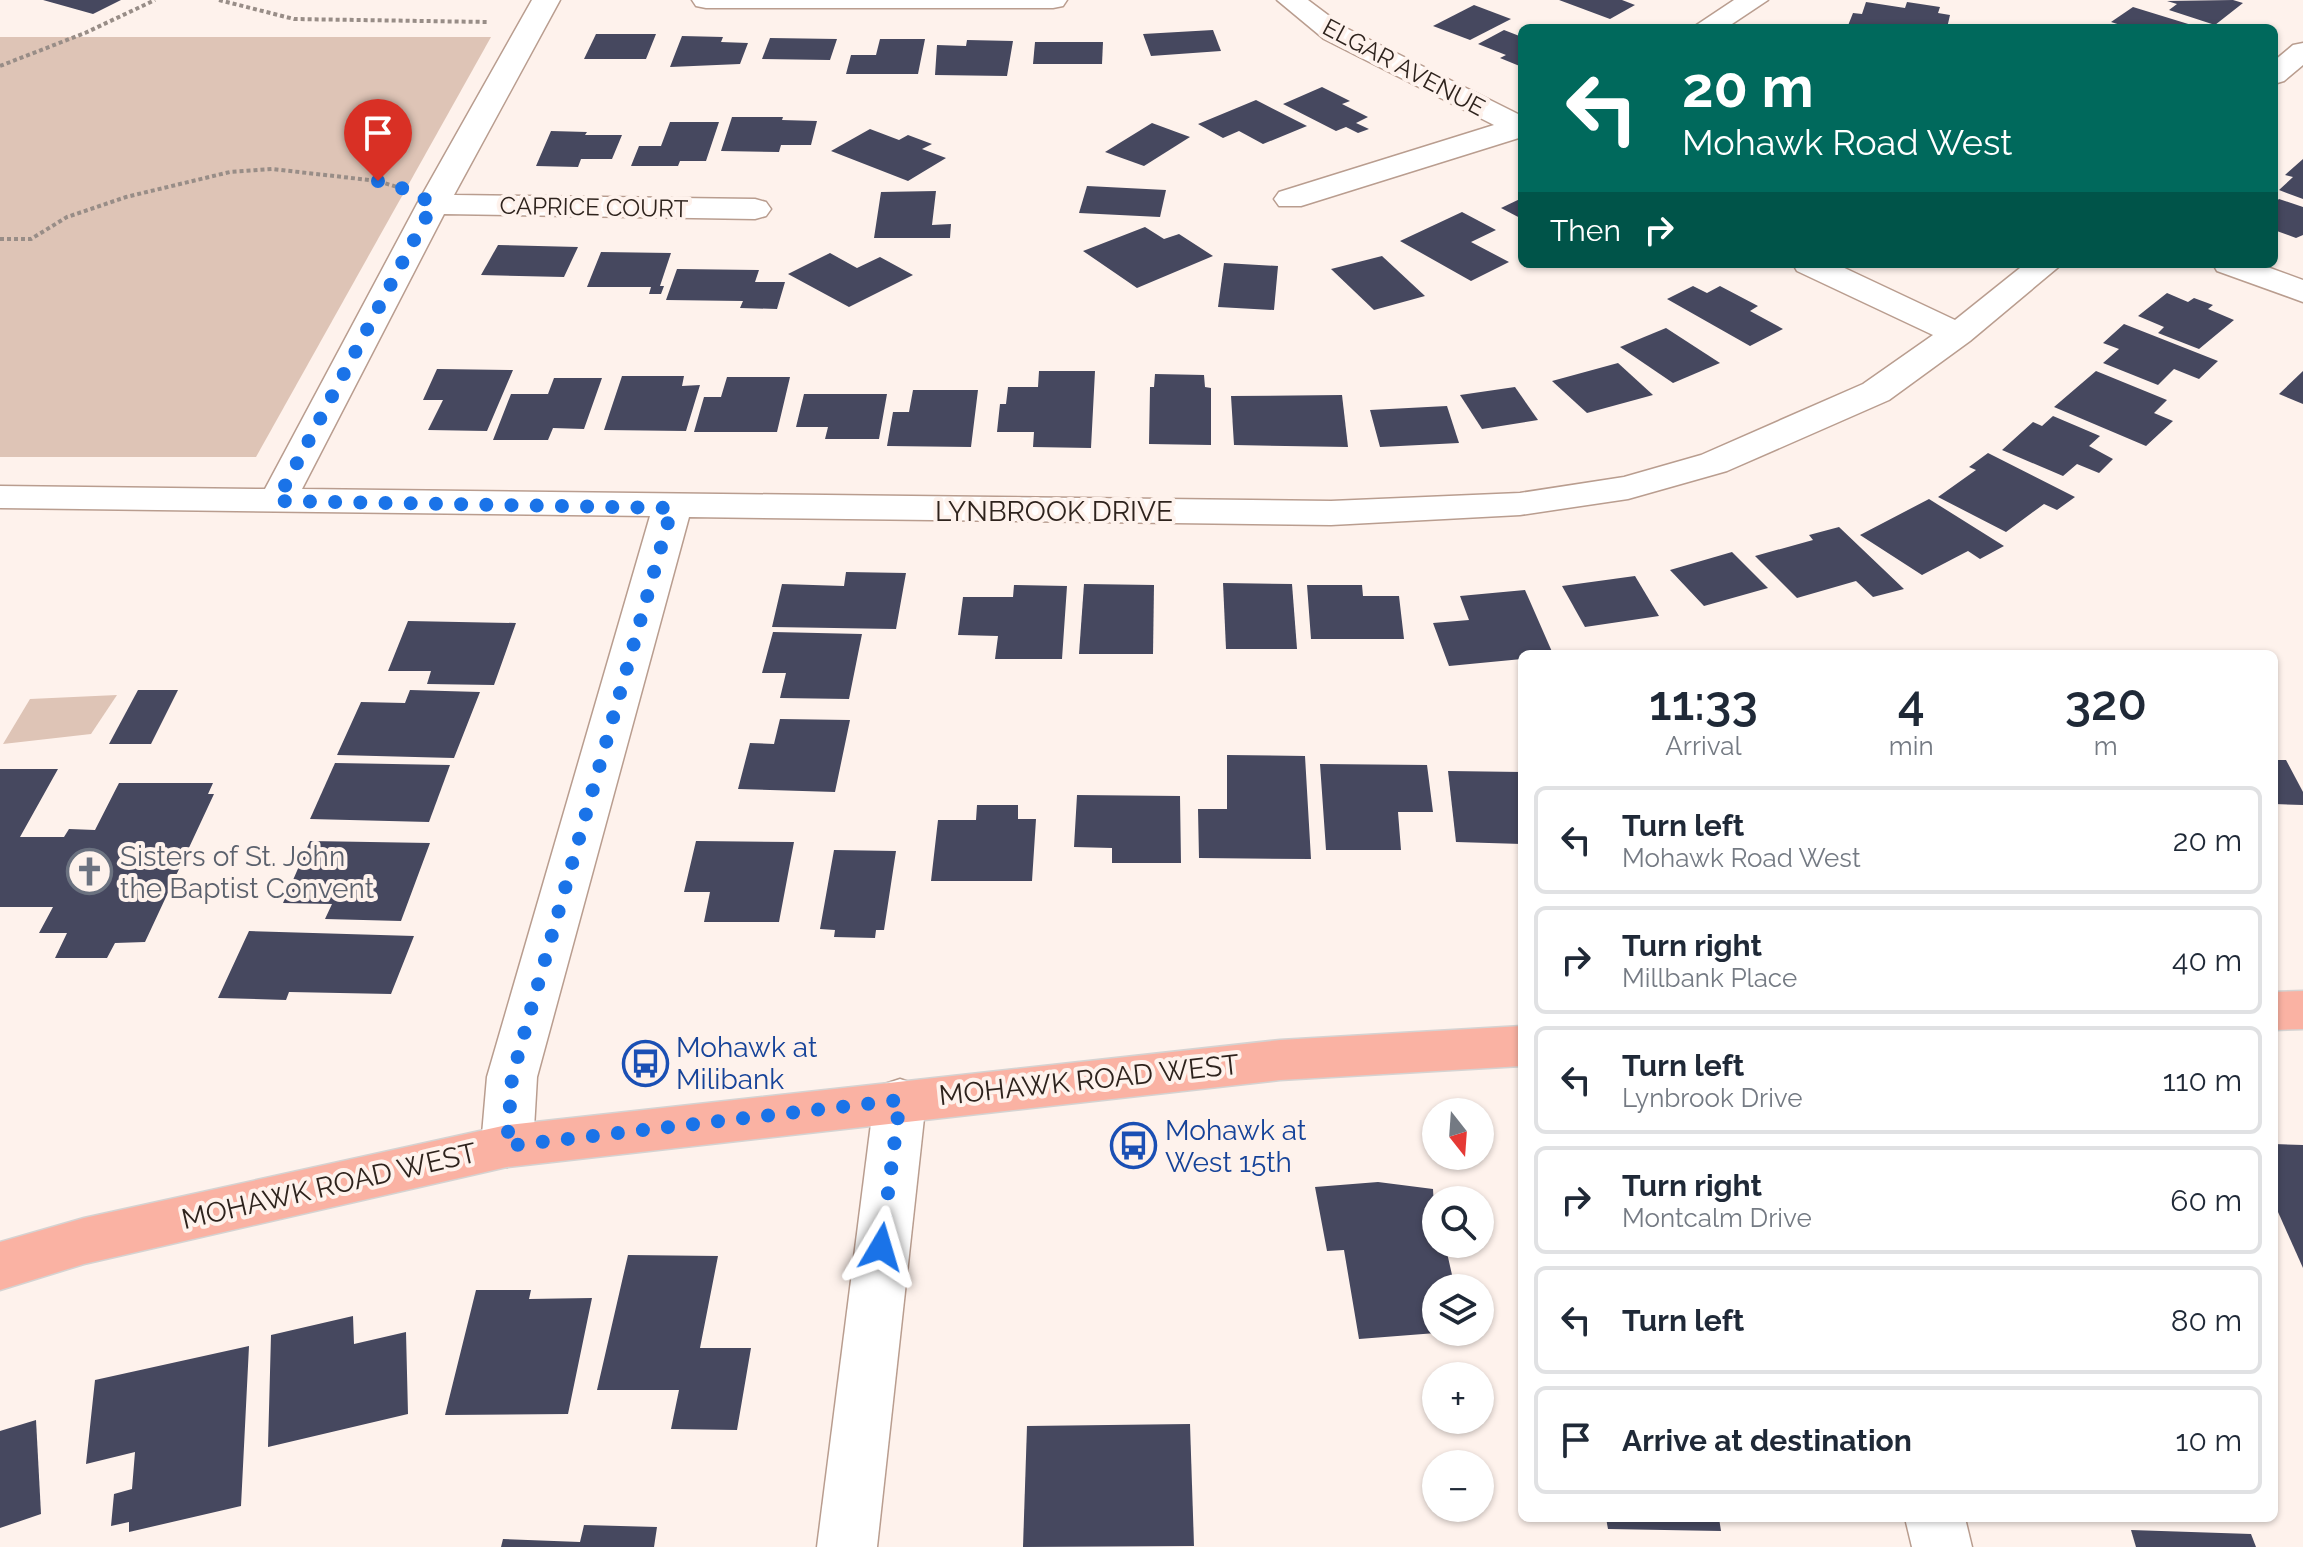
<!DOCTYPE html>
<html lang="en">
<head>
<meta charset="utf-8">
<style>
	body { margin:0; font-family:Raleway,sans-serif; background:#f6f6f7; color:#1f2937; height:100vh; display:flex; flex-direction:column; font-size:30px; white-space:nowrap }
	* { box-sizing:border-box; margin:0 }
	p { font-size:26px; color:#747a83 }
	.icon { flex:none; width:44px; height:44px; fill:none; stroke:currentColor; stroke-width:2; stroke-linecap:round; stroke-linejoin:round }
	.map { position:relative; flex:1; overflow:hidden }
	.drawer { position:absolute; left:1518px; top:650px; width:760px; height:872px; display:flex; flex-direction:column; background:#fff; border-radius:12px; box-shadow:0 2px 6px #0004 }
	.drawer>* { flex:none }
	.guide { position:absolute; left:1518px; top:24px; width:760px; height:244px; border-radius:12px; box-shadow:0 2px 6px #0004; background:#00695c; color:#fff; overflow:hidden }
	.needle { width:52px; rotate:163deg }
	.buttons { position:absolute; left:1422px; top:1098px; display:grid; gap:16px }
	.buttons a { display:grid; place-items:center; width:72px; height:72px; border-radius:50%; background:#fff; box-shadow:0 2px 6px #0004; font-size:40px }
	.pin { position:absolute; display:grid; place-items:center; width:68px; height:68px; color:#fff; margin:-82px -34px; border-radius:50% 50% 50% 0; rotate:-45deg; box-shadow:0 0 8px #0007 }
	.pin .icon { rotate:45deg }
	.me { position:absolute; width:88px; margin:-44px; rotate:7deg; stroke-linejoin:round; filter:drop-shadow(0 0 6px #0008) }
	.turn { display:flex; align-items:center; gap:28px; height:168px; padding:0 32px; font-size:36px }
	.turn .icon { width:104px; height:104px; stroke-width:2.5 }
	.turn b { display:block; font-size:56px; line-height:68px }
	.then { display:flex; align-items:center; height:76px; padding:0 32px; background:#0003; gap:16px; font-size:30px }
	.eta { display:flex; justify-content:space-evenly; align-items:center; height:136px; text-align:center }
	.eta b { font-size:48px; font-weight:600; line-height:56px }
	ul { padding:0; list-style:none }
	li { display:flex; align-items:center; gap:24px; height:108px; margin:0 16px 12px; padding:0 16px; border:4px solid #e0e1e3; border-radius:12px }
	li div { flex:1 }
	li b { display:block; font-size:30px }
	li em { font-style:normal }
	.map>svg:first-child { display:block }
</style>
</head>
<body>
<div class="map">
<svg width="2303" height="1547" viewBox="0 0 2303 1547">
	<rect width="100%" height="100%" fill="#fef2ec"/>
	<!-- green -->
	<g fill="#dec4b6">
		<path d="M0,37H491L256,457H0Z"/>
		<path d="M117,695L91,734L3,744L30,699Z"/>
	</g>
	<!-- building -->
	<g fill="#46485f">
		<path d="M43,0H121L93,14Z"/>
		<path d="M1559,0H1622L1635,5L1610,19Z"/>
		<path d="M2233,0L2243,3L2215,25L2169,10L2177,4L2167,1Z"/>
		<path d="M1866,2L1905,8L1907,2L1940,7L1938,13L1950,15L1947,28L1905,25L1904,28H1847L1853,13L1862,14Z"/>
		<path d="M1474,5L1511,19L1470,40L1433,26Z"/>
		<path d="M2133,7L2198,27L2197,28H2130L2111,22Z"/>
		<path d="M1213,30L1221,51L1151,56L1143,34Z"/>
		<path d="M1504,30L1522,37V67L1500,58L1506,55L1478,44Z"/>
		<path d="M596,34H656L646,59H584Z"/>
		<path d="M682,36L723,37L721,42L748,43L740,64L670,67Z"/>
		<path d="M770,38L837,39L830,60L762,59Z"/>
		<path d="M880,39H925L918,74H846L851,55H876Z"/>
		<path d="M967,40L1013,41L1007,76L935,75L937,45L966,46Z"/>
		<path d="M1035,42H1103L1102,64H1033Z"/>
		<path d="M1322,87L1350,101L1342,104L1368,117L1356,123L1369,129L1358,133L1346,127L1336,131L1283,104Z"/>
		<path d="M1256,100L1307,126L1263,144L1239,131L1223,138L1198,124Z"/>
		<path d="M732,117H783L782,120L817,121L811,145H781L779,152L721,151Z"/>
		<path d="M670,122H719L706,161H680L678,166H631L639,146H661Z"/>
		<path d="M1152,123L1190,137L1144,166L1105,152Z"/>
		<path d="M870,129L899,140L908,135L932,144L922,149L946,158L908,181L831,151Z"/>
		<path d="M551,131L587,132L585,135H622L612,159H581L578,167L536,166Z"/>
		<path d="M2303,159V199L2279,190L2293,177L2285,175Z"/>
		<path d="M1087,186L1166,190L1160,217L1079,213Z"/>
		<path d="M936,191L932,225L951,224L950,238H874L881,192Z"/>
		<path d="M1522,198V219L1501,208Z"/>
		<path d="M2279,199L2303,207V235L2296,238L2274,230V203Z"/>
		<path d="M1462,212L1496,230L1471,242L1509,262L1471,281L1400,241Z"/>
		<path d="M1145,227L1164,239L1179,234L1213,256L1137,288L1083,251Z"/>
		<path d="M498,245L578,247L564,277L481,275Z"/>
		<path d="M601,252L671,253L660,286H664L661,294H649L651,287H587Z"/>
		<path d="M830,253L857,268L880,257L913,275L849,307L788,274Z"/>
		<path d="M1382,256L1425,296L1374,310L1331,269Z"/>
		<path d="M1224,263L1278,266L1274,310L1218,307Z"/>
		<path d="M677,269L759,270L755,282H785L777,309L740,308L743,301L666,300Z"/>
		<path d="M1693,286L1707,293L1720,286L1758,306L1750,311L1783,329L1750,346L1667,299Z"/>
		<path d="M2167,293L2188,302L2194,298L2213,305L2208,309L2234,320L2199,349L2158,333L2164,327L2138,316Z"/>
		<path d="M2124,324L2218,361L2199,379L2174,369L2158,385L2103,363L2119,349L2103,343Z"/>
		<path d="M1666,328L1720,363L1673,383L1620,347Z"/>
		<path d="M1618,363L1653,395L1587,413L1552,381Z"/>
		<path d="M437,369L513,370L487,431L428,430L443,400H423Z"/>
		<path d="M1039,371H1095L1091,448L1033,447L1034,432H997L1000,404H1006L1008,387H1038Z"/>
		<path d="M2096,371L2167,400L2154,413L2173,421L2146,446L2054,407Z"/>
		<path d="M2303,371V404L2279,394Z"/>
		<path d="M1155,374L1204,375L1205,387L1211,388V445L1149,444L1150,387H1154Z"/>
		<path d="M622,376H684L682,386L700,385L686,431L604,430Z"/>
		<path d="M727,377H790L777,432H694L704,397H721Z"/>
		<path d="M554,378H602L584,429L553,428L548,440H493L511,394H548Z"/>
		<path d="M1515,387L1538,420L1482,429L1460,395Z"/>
		<path d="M913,390H978L971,447L887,446L893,412H909Z"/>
		<path d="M804,394H887L879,439H825L828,427H796Z"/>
		<path d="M1342,395L1348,447L1234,445L1231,396Z"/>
		<path d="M1447,406L1459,443L1380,447L1370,410Z"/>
		<path d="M2053,416L2100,436L2089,446L2113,459L2099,473L2077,464L2063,476L2002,450L2033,422L2042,426Z"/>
		<path d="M1988,453L2075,497L2057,510L2044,504L2006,532L1938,497L1976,470L1969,467Z"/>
		<path d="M1929,499L2004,546L1980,559L1968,551L1922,575L1860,535Z"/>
		<path d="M1839,527L1904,589L1873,597L1856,581L1797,598L1755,556L1813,540L1809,535Z"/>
		<path d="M1732,552L1768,588L1704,606L1670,570Z"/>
		<path d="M846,572L906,573L896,629L772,627L782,584L844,586Z"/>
		<path d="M1635,576L1659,616L1585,627L1562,586Z"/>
		<path d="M1223,583L1292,584L1297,649H1226Z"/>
		<path d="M1084,584L1154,585L1153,654H1079Z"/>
		<path d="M1014,585L1067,586L1062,659H995L998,636L958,635L963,597H1013Z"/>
		<path d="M1307,585H1362L1363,596H1399L1404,639H1311Z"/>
		<path d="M1525,590L1553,654H1522V659L1449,666L1433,623L1469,620L1460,596Z"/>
		<path d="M408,621L516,623L494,685L427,684L431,671H388Z"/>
		<path d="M773,632L862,634L849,699L780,698L786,673H762Z"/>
		<path d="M138,690H178L151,744H109Z"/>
		<path d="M410,690L480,692L454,758L337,755L361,702L405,703Z"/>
		<path d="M780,719L850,720L835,792L738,789L750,743L774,744Z"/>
		<path d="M1227,755L1305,756L1311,859L1199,858L1198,809H1227Z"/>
		<path d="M2274,760H2286L2303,792V805L2274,804Z"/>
		<path d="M335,763L450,765L429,822L310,819Z"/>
		<path d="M1320,764L1427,765L1433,812H1398L1401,850H1326Z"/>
		<path d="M0,769H58L20,837H64L69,829L95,830L119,783H213L208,794H214L145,942L115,943L107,958H55L67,933H39L53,907H0Z"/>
		<path d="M1448,771L1522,772V844L1456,842Z"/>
		<path d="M1077,795L1180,796L1181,863H1112V848L1074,847Z"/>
		<path d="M977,805H1018V819H1036L1032,881H931L938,820H976Z"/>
		<path d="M310,841L430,843L401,921L325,919L332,904L283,903Z"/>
		<path d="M696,841L794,842L779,922H704L710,892H684Z"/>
		<path d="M834,850L896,851L884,930H876L875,938L834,937L835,930L820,929Z"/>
		<path d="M249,931L414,936L391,994L289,992L286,1000L218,998Z"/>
		<path d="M2274,1144L2303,1145V1268L2274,1203Z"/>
		<path d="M1378,1182L1433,1189L1436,1244H1445L1455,1288H1436V1333L1359,1339L1344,1250L1327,1251L1315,1187Z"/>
		<path d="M628,1255L718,1256L700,1348H751L737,1430L671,1429L679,1390H597Z"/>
		<path d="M476,1290H531L529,1299L592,1298L568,1414L445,1415Z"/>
		<path d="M353,1316L354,1344L406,1332L408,1414L268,1447L271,1335Z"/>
		<path d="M249,1346L241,1506L129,1532V1522L111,1526L114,1494L132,1489L135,1452L86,1464L95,1380Z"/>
		<path d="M36,1420L41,1514L0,1528V1431Z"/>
		<path d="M1190,1424L1194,1546L1023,1547L1027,1426Z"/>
		<path d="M1606,1518H1719L1721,1531L1608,1529Z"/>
		<path d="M584,1525L657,1527L654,1547H501L503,1539L580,1542Z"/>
		<path d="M2131,1530L2251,1534L2256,1547H2136Z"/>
	</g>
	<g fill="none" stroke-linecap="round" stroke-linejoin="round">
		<defs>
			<g id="minor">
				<path d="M532,0H560L454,195L755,199L766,202L771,209L766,216L755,219L444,214L302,489L1331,501L1520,493L1624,477L1701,455L1863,384L1933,335L1797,271L1793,264H1836L1955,320L2025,264H2062L1970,341L1889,400L1727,471L1628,499L1520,515L1331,525L689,517L537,1077L533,1146L525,1161L507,1167L489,1161L481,1146L487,1077L650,516L0,508V486L265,489L417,204Z"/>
				<path d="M692,0H1067L1063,6L1053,8H706L696,6Z"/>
				<path d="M1277,0H1308L1344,27L1522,116V137L1301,206H1279L1274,199L1279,192L1494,125L1324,39Z"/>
				<path d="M1734,0H1768L1726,28H1692Z"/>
				<path d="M2303,43V65L2284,81L2274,84V61L2293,45Z"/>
				<path d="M2213,264H2259L2303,280V302L2217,271Z"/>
				<path d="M900,1079L918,1085L926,1100L877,1547H817L874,1100L882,1085Z"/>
				<path d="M1905,1518H1965L1972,1547H1912Z"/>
			</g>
			<g id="major">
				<path d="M2303,991V1029L2274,1030V992Z"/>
				<path d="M1522,1026V1066L1280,1080L507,1167L84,1264L0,1290V1242L84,1218L507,1125L1280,1040Z"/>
			</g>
		</defs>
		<!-- minor casing -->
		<use href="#minor" stroke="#b99d8f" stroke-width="3"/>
		<!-- major casing -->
		<use href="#major" stroke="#d5d3d2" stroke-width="3"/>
		<!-- path -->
		<g stroke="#988d87" stroke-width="4" stroke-dasharray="4 3" stroke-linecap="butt">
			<path d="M219,0L294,19L488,22"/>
			<path d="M0,66L85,33L155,0"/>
			<path d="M0,239H31L67,217L126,197L230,172L272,169L378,181L397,187"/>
		</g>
		<!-- minor -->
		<use href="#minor" fill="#fff" fill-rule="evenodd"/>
		<!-- major -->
		<use href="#major" fill="#fab2a3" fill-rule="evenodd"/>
	</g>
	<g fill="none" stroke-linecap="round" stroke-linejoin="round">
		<!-- route -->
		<path stroke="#1a73e8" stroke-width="14" stroke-dasharray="0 25.2" d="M378,181L408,190L433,204L277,501L672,508L512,1077L507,1146L900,1100L881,1247"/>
	</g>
	<!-- icons -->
	<defs>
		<symbol id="church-ring" viewBox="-11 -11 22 22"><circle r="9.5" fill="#fef2ec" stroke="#6b7280" stroke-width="1.5"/><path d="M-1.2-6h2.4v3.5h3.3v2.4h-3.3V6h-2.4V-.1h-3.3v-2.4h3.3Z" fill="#6b7280"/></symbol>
		<symbol id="bus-ring" viewBox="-11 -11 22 22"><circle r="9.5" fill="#fef2ec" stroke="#1a4fb4" stroke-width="1.5"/><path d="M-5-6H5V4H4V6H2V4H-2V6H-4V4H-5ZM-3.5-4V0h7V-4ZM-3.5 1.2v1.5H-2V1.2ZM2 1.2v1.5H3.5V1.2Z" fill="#1a4fb4"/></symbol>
	</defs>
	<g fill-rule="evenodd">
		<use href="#church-ring" x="64" y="846" width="51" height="51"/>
		<use href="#bus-ring" x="620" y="1038" width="51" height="51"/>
		<use href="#bus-ring" x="1108" y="1120" width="51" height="51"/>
	</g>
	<g text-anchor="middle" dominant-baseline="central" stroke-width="8" stroke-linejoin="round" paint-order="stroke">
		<!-- far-street labels -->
		<g font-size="24" fill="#2e231d" stroke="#fef2ec">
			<text transform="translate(1404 67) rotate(28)">ELGAR AVENUE</text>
			<text transform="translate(594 207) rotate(1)">CAPRICE COURT</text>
		</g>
		<!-- street labels -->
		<g font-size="28" fill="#2e231d" stroke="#fef2ec">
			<text x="1054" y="511">LYNBROOK DRIVE</text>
			<text transform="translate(1089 1080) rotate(-6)">MOHAWK ROAD WEST</text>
			<text transform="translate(329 1186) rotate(-13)">MOHAWK ROAD WEST</text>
		</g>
		<!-- worship labels -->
		<g font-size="28" fill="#5b616d" stroke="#fef2ec" text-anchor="start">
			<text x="120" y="856">Sisters of St. John<tspan x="120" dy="32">the Baptist Convent</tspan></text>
		</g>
		<!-- transit labels -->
		<g font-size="28" fill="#164399" stroke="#fef2ec" text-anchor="start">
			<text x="676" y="1047">Mohawk at<tspan x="676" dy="32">Milibank</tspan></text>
			<text x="1165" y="1130">Mohawk at<tspan x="1165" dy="32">West 15th</tspan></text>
		</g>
	</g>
</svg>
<div class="buttons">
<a><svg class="needle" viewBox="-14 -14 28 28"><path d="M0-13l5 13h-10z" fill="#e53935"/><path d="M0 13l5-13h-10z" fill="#747a83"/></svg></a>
<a><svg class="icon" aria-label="search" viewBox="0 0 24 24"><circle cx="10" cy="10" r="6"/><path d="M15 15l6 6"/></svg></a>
<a><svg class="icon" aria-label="layers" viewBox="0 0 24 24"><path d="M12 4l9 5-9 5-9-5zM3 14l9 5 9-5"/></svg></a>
<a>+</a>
<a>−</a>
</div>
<div class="pin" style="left:378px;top:181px;background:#d93025"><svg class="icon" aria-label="arrive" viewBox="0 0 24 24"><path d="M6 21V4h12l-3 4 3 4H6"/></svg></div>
<svg class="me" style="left:881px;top:1247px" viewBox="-20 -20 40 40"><path d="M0-17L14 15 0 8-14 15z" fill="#1a73e8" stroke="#fff" stroke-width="4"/></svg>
<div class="guide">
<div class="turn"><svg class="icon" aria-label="left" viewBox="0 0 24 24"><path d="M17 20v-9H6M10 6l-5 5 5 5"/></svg><div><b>20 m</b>Mohawk Road West</div></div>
<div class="then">Then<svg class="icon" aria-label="right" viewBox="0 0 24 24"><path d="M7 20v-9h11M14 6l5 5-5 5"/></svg></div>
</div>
<section class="drawer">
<div class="eta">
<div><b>11:33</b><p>Arrival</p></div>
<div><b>4</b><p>min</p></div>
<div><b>320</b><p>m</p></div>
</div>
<ul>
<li><svg class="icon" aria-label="left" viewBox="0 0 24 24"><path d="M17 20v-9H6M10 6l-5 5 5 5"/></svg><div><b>Turn left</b><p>Mohawk Road West</p></div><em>20 m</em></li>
<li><svg class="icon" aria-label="right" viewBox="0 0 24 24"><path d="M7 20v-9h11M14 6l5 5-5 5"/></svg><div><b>Turn right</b><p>Millbank Place</p></div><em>40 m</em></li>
<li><svg class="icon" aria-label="left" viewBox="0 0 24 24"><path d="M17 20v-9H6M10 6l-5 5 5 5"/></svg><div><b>Turn left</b><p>Lynbrook Drive</p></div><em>110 m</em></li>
<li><svg class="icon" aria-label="right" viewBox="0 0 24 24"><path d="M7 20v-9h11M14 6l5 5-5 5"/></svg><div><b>Turn right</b><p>Montcalm Drive</p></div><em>60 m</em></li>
<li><svg class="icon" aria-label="left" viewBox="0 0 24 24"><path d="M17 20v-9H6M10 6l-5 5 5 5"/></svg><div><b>Turn left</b></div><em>80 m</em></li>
<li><svg class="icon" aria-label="arrive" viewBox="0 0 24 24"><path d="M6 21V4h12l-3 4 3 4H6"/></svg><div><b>Arrive at destination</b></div><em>10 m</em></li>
</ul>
</section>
</div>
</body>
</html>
